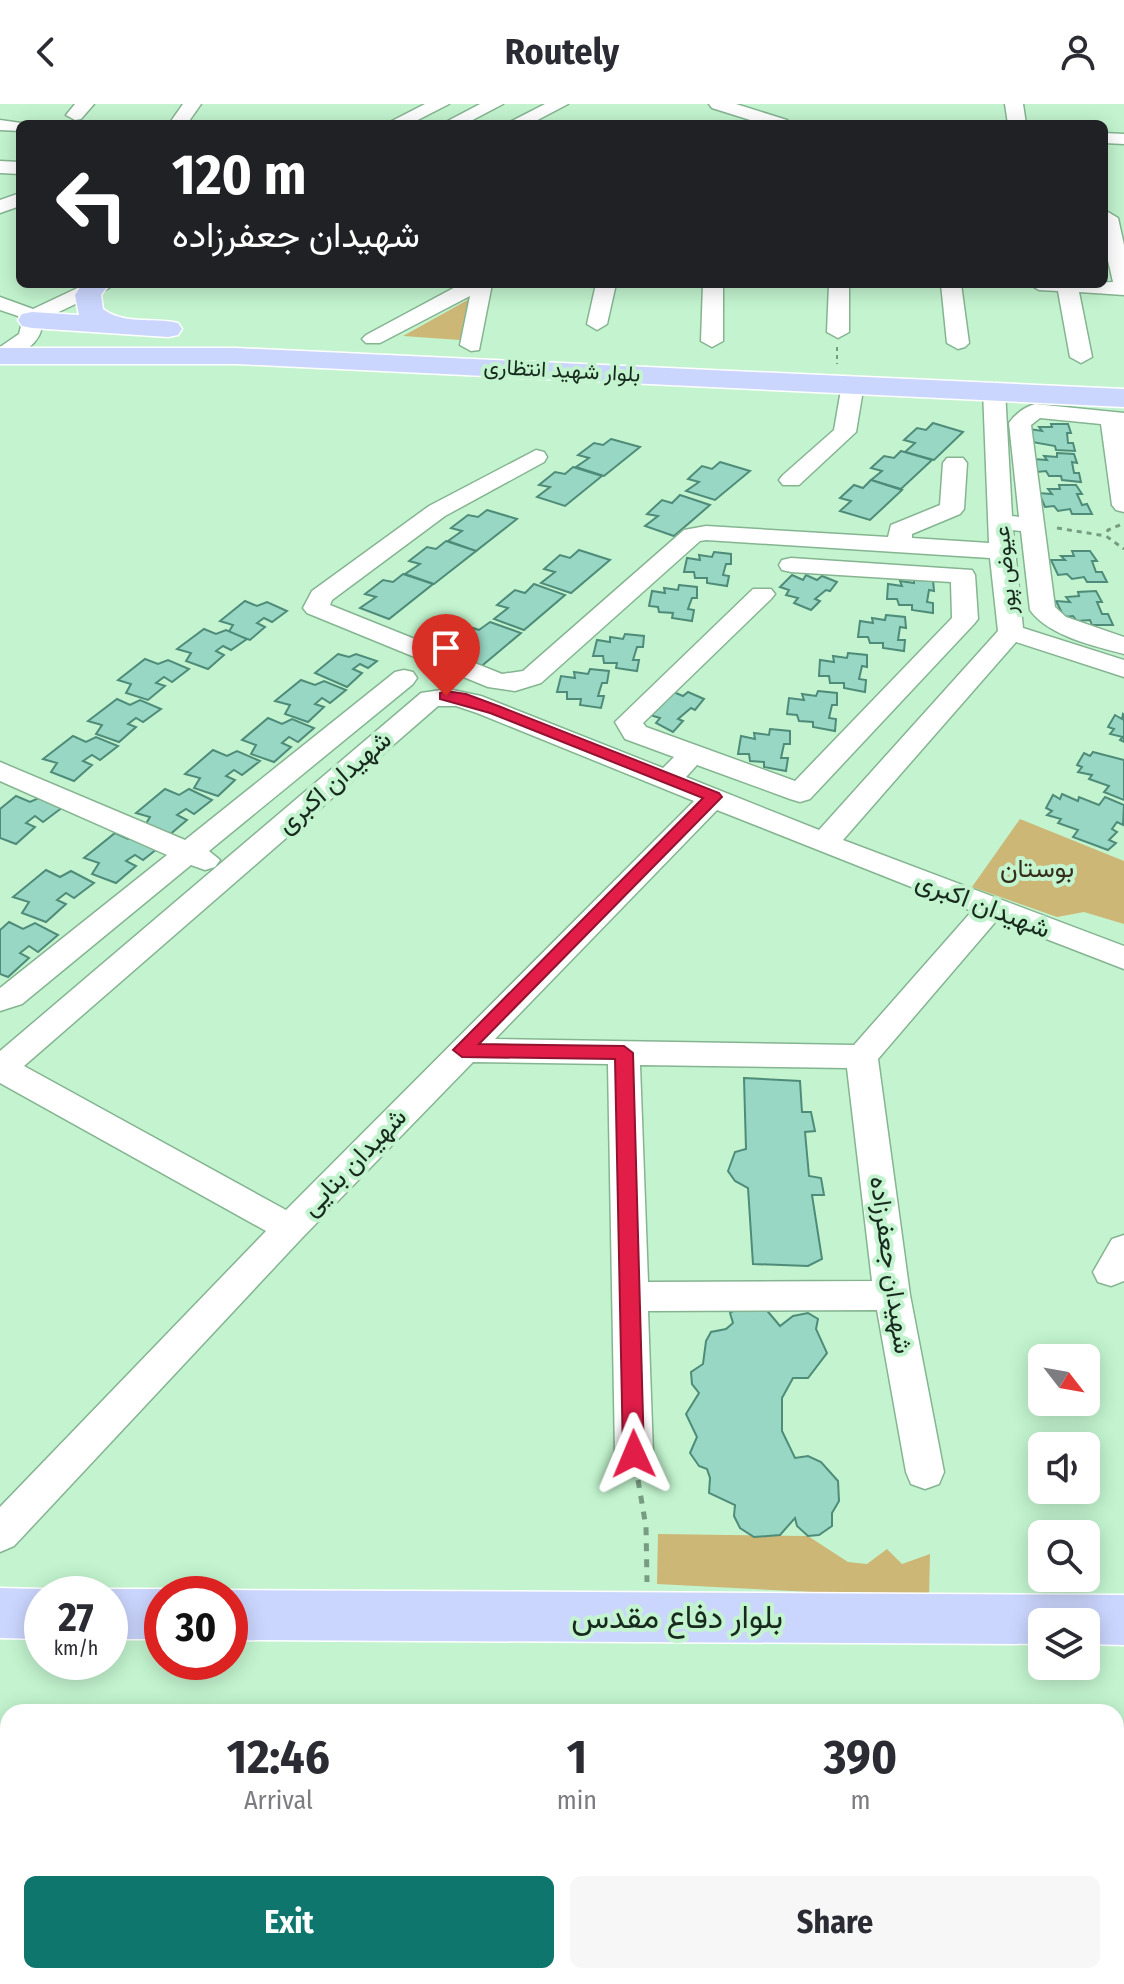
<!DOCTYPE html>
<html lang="en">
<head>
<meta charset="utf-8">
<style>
	body { margin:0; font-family:"Fira Sans Condensed",Vazirmatn,sans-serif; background:#f7f7f7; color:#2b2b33; height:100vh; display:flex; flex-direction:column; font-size:30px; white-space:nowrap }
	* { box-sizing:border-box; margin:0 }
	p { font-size:26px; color:#7c7c81 }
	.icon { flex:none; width:44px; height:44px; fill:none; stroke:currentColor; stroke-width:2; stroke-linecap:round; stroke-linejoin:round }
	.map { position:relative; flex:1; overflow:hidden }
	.details { position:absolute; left:0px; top:1600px; width:1124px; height:280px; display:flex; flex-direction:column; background:#fff; border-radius:24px 24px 0 0; box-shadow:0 4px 20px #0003 }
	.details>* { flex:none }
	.guide { position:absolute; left:16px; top:16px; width:1092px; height:168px; border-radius:12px; box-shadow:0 4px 20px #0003; background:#202124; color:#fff; overflow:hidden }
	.needle { width:52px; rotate:121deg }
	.tools { position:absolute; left:1028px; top:1240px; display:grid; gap:16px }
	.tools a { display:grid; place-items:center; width:72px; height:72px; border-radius:12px; background:#fff; box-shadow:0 4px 20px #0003; font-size:40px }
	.speed { position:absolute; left:24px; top:1472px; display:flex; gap:16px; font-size:40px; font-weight:700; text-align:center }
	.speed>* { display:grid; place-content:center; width:104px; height:104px; border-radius:50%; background:#fff; box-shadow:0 4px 20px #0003; line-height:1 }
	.speed small { font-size:20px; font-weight:400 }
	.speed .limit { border:12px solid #d22; background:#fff; color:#111 }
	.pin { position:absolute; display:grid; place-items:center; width:68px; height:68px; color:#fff; margin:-82px -34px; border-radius:50% 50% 50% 0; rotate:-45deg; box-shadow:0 0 8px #0007 }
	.pin .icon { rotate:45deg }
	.me { position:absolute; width:88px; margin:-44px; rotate:359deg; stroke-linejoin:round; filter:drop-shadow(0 0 6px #0008) }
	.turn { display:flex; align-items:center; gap:28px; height:168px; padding:0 24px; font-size:36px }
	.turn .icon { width:104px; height:104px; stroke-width:2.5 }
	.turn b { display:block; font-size:56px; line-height:68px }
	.eta { display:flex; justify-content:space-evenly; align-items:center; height:136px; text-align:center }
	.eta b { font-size:48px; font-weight:700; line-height:56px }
	.button { display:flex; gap:16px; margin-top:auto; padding:16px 24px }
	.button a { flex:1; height:92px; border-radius:12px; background:#0f766e; color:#fff; font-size:32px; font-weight:700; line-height:92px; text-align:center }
	.button a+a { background:#f7f7f7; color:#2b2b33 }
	header { display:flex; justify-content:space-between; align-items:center; height:104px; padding:0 24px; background:#fff; font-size:36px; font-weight:700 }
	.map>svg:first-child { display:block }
</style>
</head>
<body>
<header><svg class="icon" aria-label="back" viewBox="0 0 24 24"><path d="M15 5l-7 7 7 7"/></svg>Routely<svg class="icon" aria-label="person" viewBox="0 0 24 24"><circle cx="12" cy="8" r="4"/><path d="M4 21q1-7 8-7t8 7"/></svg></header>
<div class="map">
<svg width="1124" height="1880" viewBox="0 0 1124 1880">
	<rect width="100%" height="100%" fill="#c3f4cf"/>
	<!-- green -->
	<g fill="#cdb776">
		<path d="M473,193L460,236L403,232Z"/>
		<path d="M1020,715L1124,757V820L1084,808L1057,813L972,783Z"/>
		<path d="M658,1430L808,1432L848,1458L867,1460L887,1445L902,1460L930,1450L929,1494L657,1480Z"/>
	</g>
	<!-- building -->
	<g fill="#98d7c3" stroke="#4e8c79" stroke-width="2">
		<path d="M933,319L963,328L934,356L905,348L915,339L904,336L917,324L926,326Z"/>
		<path d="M1051,320H1068L1071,329H1067L1068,339H1073L1075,347L1056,346L1055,342L1032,338L1029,325L1042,327L1039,323H1052Z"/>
		<path d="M611,335L640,343L604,372L576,363L589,354L578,351L594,339L603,341Z"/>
		<path d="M901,347L932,356L901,385L871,376L882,367L871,364L884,352L894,354Z"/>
		<path d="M1057,349L1074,350L1077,359L1072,358L1074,369H1079L1081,378L1062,376L1061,372H1049L1046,367L1037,368L1034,355L1047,356L1044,352L1057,353Z"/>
		<path d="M720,358L750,367L715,396L686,387L699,378L688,375L702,362L712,365Z"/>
		<path d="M573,363L602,372L565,402L537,393L550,383L539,381L555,368L565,370Z"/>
		<path d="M871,376L902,386L870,416L840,407L851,397L840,394L854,381L863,384Z"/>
		<path d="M1059,381H1076L1082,390H1077L1082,401L1087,400L1092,410H1072L1070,405L1058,407L1054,402L1045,403L1039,389L1052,390L1048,385H1060Z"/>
		<path d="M680,391L710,401L674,432L645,422L658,412L647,410L662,396L672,399Z"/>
		<path d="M487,406L517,415L476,447L448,437L462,427L451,424L468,411L478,413Z"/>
		<path d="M446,437L476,447L434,480L405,470L420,460L409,457L427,443L436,445Z"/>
		<path d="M579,446L610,456L571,489L541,479L555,468L544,465L560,451L570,454Z"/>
		<path d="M1072,447H1090L1097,457H1092L1096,468H1102L1107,478H1087L1084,473L1072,475L1067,470L1058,471L1051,456H1065L1061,452H1074Z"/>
		<path d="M714,448L731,450V460H726L723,471L729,472L727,482L707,479V474H695L694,468H684L687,454L700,456L699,451L712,453Z"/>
		<path d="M403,470L433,480L389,515L360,504L376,493L365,490L383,476L393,478Z"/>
		<path d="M792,471L803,476L806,471L817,476L822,472L837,478L830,487L826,486L815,495L820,497L811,506L794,499L798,494L786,491L789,486L780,483Z"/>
		<path d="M914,474L933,476L934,487L929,486L927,498L933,499V509L912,506V501H899L897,495H887L888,480L902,482L900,477L914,479Z"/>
		<path d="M534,480L565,491L524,526L494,515L508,504L497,501L515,486L525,489Z"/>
		<path d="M679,481L697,483V494H692L688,505L694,506L692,517L672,514L673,509L659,508L658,503L649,502L652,487L665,489L664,484L678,486Z"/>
		<path d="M1096,487L1102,498H1097L1102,510H1108L1113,521H1092L1090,516L1077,517L1073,512L1064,513L1056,497L1070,498L1066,493L1079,492L1078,488Z"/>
		<path d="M245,497L257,502L267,498L287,507L272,518L264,514L257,519L265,523L250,536L228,529L233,521L220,517Z"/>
		<path d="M886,511L905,513L906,524L900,523L898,536H905L904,547L883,544V539H870L868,533H858L860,517L873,519L872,514L885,516Z"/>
		<path d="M490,518L521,529L478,565L448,554L463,542L451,539L470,523L479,526Z"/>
		<path d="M204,525L216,530L226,526L247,535L231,546L223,542L216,547L224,551L208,565L186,557L191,549L177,545Z"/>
		<path d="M625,530L644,532L643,543H637L633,556H639L637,567L616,564L617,559H604L603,552H593L597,536L610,538V533L623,535Z"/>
		<path d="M848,549L867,551V563L862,562L859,575L866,576L865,588L844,584V579H830L829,572H819L820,556L834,558L833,552L847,554Z"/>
		<path d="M338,550L349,553L356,550L377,557L368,564L360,560L353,565L362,569L347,583L315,569Z"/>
		<path d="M145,555L158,560L168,556L189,565L172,578L164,573L156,579L165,582L148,596L126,589L131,580L118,576Z"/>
		<path d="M590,565L609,567L607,579H602L598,592H604L601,604L580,601L581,595H567V588H557L561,572L575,574L574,568L588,570Z"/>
		<path d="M301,576L315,581L324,577L346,586L330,599L322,594L315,600L324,603L308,618L285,610L290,601L275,597Z"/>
		<path d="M671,587L683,592L688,588L704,595L695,606L691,604L678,615L683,617L673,628L656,619L660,614L647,610Z"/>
		<path d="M818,587L837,589V601H832L829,614L836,615L835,627L813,623V618L799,617L797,611L787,610L789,594L804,596L802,590L816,592Z"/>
		<path d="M117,595L130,601L140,596L161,605L143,618L136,614L128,620L136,623L119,638L96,630L102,621L88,617Z"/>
		<path d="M1123,610L1124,611V638L1120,636L1123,633L1110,630L1114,625L1108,623L1115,611L1122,615Z"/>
		<path d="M268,614L282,620L292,615L314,624L298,638L289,633L282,639L291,643L274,658L251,650L256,641L242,636Z"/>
		<path d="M770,625L790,627V640H784L781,654H788L786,667L764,663V658L750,657L749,650H738L741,632L755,635L754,629L769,631Z"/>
		<path d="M73,632L86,638L96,633L118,642L100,656L92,651L83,657L92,661L74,677L51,668L57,659L43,655Z"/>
		<path d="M213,646L227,652L237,647L260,657L242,671L234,666L226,672L235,676L218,692L194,684L200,674L185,670Z"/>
		<path d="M1093,648L1124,656V696L1104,688L1109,682L1089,675L1092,671L1078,668L1082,663L1077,661L1084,649L1090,652Z"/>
		<path d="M165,685L179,691L189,685L212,696L194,710L186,705L177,711L187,716L168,732L144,723L150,713L136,709Z"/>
		<path d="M1062,690L1078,697L1079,693L1099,701L1105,693L1124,701L1123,721L1117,718L1112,725L1117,728L1109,736L1116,739L1108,746L1073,733L1078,726L1058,719L1061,715L1047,711L1052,707L1046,704L1053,691L1060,695Z"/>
		<path d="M16,692L30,698L41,693L63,703L43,718L35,712L26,719L35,723L16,740L0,734V705Z"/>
		<path d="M115,729L128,735L139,730L162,741L143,756L135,751L126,757L136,762L116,779L92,770L99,759L84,754Z"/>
		<path d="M46,766L60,773L71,767L94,779L74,794L66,789L57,796L66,800L46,818L22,809L29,798L13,793Z"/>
		<path d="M9,818L23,825L35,819L58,831L38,848L29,842L20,849L29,854L8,873L0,870V826Z"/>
		<path d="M744,974L800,977L802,1008H811L815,1027L805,1028L809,1072L821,1074L824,1091H812L822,1155L808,1162L753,1160L748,1084L735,1077L728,1067L735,1048L746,1045Z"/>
		<path d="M764,1203L780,1222L793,1212L808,1209L818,1215L816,1225L827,1249L808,1274H793L782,1294V1327L795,1354L808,1352L821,1358L838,1377L839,1397L832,1409V1422L819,1431L808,1432L797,1422L795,1414L780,1431L754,1433L740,1424L734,1412L735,1401L709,1389L710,1374L707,1365L699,1362L690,1349L697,1333L686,1310L699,1289L692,1280L691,1268L703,1260L706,1237L711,1228L726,1225L733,1219L730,1209L739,1204Z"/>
	</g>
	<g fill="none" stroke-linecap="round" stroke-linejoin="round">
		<defs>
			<g id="minor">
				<path d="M75,0H94L81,15L75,16L66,11Z"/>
				<path d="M183,0H201L187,20H169Z"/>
				<path d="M425,0H449L410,20H386Z"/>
				<path d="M480,0H503L465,20H442Z"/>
				<path d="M545,0H568L530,20H506Z"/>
				<path d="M709,0H736L787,16L790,20H763L712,4Z"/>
				<path d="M1005,0H1023L1026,20H1008Z"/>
				<path d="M0,16L28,20H20V27L0,26Z"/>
				<path d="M1104,29L1124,30V40L1104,39Z"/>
				<path d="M0,57L20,58V70L0,69Z"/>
				<path d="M20,89V102L0,109V96Z"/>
				<path d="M1108,108L1118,114L1124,141V191L1079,188L1092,253L1081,259L1070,253L1058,187L1039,186L1029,180L1113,178L1104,139V109Z"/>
				<path d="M86,180H112L109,184L42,216C44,239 20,252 0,257V243L19,230L22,218L18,212L0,206V193L33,205Z"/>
				<path d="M461,180H492L479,246L471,247L460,241L470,192L380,239H366L362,235L366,231Z"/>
				<path d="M596,180H616L607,220L597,226L587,220Z"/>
				<path d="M703,180H723V237L712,243L701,237Z"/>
				<path d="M829,180H849V228L838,234L827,228Z"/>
				<path d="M941,180H961L969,239L965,243L958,245L947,239Z"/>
				<path d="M853,273L864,280L856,328L799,381H783L779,376L783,371L834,326L842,280Z"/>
				<path d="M994,279L1005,286L1012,412L1019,413L1009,319C1015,310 1025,303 1035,300L1124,309V408L1116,406L1112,401L1101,320L1040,314L1031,321L1055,503L1066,513L1124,533V550C1095,542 1048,532 1030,506L1021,427L1013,426L1023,524L1124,556V573L1016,538L843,736L1124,842V865L997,816L878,955L910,1191L944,1368L939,1380L925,1385L911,1380L906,1368L877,1206L648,1207L653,1350L648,1362L634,1366L620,1362L615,1350L608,960L473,958L302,1134L14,1442L0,1448V1403L266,1127L0,979V947L421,589L448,585L481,592L663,664L674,653L625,635L615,618L753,485H771L775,490L771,495L643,619L646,623L795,677L952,514L951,478L791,468L782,466L779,461L782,456L791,454L972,466L975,471L978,515L974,520L810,695L800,698L790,695L697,661L686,673L819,726L998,527L990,454L706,436L700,437L541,579L515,587L488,583L307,509L303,504L312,487L429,402L536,346L544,348L547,353L544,358L445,412L332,496L330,501L502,570L523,567L684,426L706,422L888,433L891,421L940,401L943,359L947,354H963L967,359L964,405L960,410L912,430V434L989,439L983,286ZM438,602H456L477,609L694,697L286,1106L24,962ZM717,706L972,807L854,941L495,935ZM640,961L847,964L872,1177L648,1178Z"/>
				<path d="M404,566L413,568L417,574L413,580L209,747L220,756L215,763L205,766L191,761L22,900L0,907V884L167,751L0,677V658L185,736L395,568Z"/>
				<path d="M1124,1131V1177L1111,1182L1098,1178L1093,1168L1112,1135Z"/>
			</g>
			<g id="major">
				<path d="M82,180H104L106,184L101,191L103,205C124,221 153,213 178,219L182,225L178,231L168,233L32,224L22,222L18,216L22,210L32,208L79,211L75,191Z"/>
				<path d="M0,244H236L1124,285V303L236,260H0Z"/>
				<path d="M0,1484L42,1485L54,1490H42V1535L0,1534Z"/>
				<path d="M110,1485H162L174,1490H162V1535H110V1490H98Z"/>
				<path d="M230,1486L1124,1491V1541L1086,1540V1518H1042V1540L230,1536V1490H221Z"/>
				<path d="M1124,1676V1732L1116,1733V1677Z"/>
				<rect x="0" y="1682" width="8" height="56"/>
			</g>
		</defs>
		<!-- minor casing -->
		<use href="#minor" stroke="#85b491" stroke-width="3"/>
		<!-- major casing -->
		<use href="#major" stroke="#fff" stroke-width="3"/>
		<!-- path-far2 -->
		<path stroke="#789c82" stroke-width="2" stroke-dasharray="4 4" stroke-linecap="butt" d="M837,243V260"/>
		<!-- path-far1 -->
		<g stroke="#789c82" stroke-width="3" stroke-dasharray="5 5" stroke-linecap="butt">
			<path d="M1120,421L1108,426L1106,432L1124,445"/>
			<path d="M1057,424L1106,432"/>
		</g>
		<!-- path -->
		<path stroke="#789c82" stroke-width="5" stroke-dasharray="8 8" stroke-linecap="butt" d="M638,1376L646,1423L647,1478"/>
		<!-- minor -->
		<use href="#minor" fill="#fff" fill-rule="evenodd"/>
		<!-- major -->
		<use href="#major" fill="#cbd6fe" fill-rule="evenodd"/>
	</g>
	<!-- route -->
	<path fill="#e11d48" stroke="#92132f" stroke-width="2" d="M446,587L466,590L501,603L719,689L722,693L479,940L624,942L633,949L644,1350L641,1356L634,1359L626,1356L623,1350L615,955L462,953L453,946L703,694L490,609L440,595V589Z"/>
	<g text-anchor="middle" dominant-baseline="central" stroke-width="8" stroke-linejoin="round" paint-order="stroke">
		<!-- far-street labels -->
		<g font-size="22" fill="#172a1d" stroke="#c3f4cf">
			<text transform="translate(562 266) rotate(3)">بلوار شهید انتظاری</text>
			<text transform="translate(1005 466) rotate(-95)">عیوض پور</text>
		</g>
		<!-- street labels -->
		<g font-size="26" fill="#172a1d" stroke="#c3f4cf">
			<text transform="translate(334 678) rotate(-41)">شهیدان اکبری</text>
			<text transform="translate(983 801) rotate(21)">شهیدان اکبری</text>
			<text transform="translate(354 1058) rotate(-46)">شهیدان بنایی</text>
			<text transform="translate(891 1161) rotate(82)">شهیدان جعفرزاده</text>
		</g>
		<!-- park labels -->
		<g font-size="26" fill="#342d19" stroke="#c3f4cf">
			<text x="1037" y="764">بوستان</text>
		</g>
		<!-- near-street labels -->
		<g font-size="32" fill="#172a1d" stroke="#c3f4cf">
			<text x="677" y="1513">بلوار دفاع مقدس</text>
		</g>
	</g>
</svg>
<div class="tools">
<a><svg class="needle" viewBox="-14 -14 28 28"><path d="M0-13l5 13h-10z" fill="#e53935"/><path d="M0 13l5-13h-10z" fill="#7c7c81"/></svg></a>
<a><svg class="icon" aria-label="sound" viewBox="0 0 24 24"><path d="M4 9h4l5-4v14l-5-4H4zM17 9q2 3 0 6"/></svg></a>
<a><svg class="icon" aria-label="search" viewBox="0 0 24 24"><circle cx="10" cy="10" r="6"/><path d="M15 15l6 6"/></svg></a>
<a><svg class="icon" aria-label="layers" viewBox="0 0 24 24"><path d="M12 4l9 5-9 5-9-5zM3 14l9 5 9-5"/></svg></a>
</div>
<div class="speed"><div>27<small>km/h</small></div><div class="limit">30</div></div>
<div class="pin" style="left:446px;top:592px;background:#d93025"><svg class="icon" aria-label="arrive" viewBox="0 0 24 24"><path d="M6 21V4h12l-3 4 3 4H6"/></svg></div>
<svg class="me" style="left:634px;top:1350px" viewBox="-20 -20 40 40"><path d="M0-17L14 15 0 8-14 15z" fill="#e11d48" stroke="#fff" stroke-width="4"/></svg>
<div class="guide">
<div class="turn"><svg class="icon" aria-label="left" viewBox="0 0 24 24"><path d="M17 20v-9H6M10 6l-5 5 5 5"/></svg><div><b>120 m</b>شهیدان جعفرزاده</div></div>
</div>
<section class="details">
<div class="eta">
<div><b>12:46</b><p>Arrival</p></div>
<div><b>1</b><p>min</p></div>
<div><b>390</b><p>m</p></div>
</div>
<div class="button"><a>Exit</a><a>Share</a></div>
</section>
</div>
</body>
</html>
